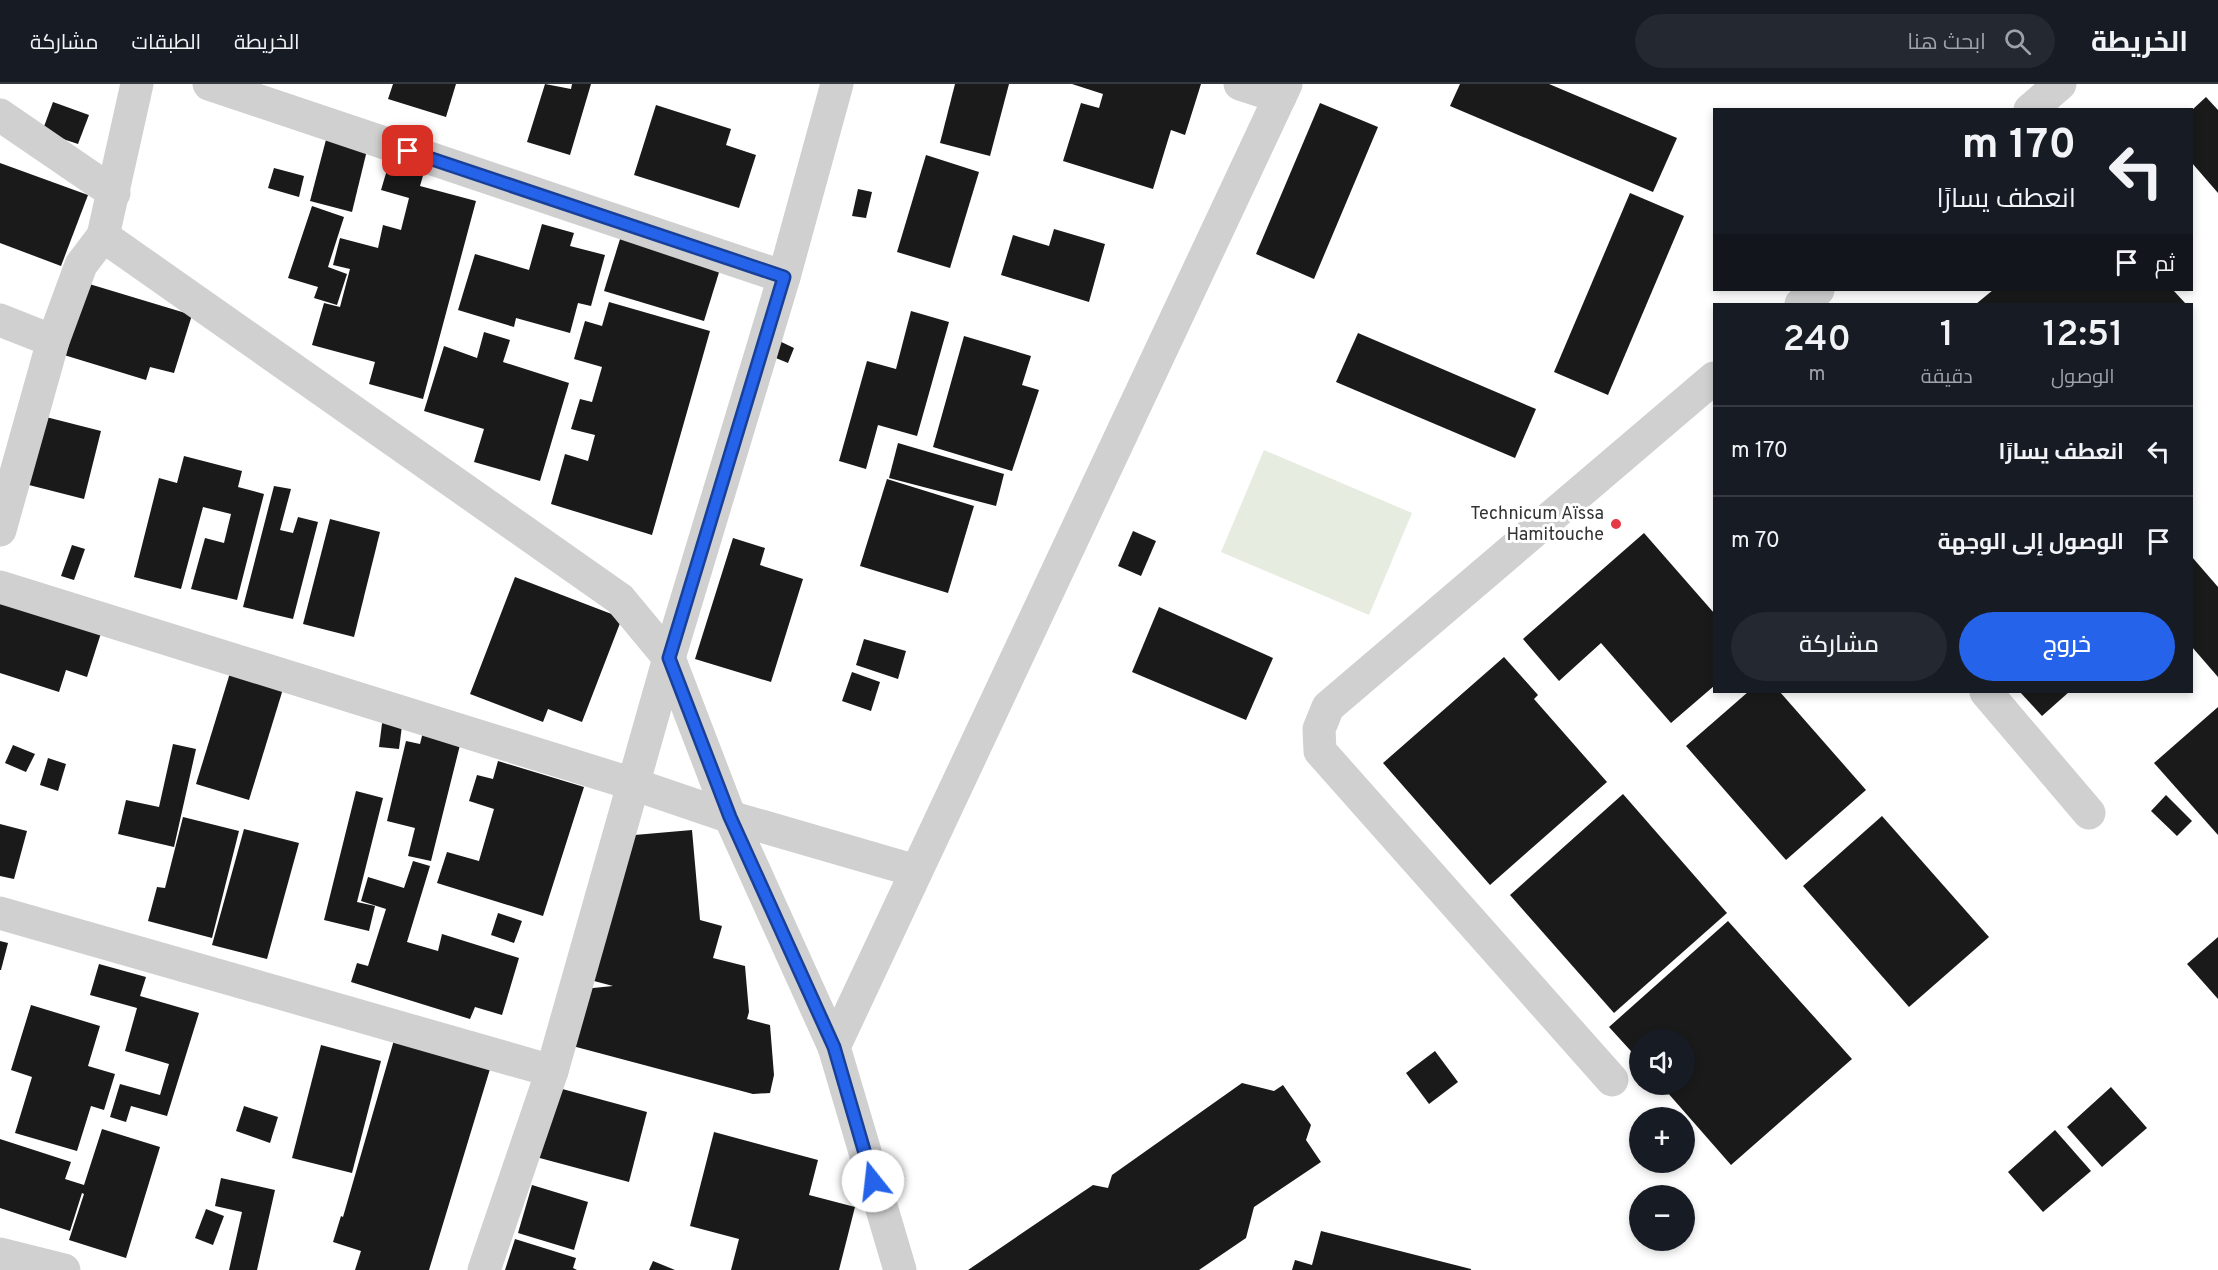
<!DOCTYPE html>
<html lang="ar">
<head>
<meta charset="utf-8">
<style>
	body { margin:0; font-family:Overpass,Cairo,sans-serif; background:#242831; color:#f1f3f6; direction:rtl; height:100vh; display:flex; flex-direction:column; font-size:22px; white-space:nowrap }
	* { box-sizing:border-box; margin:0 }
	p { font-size:20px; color:#9ea1a6 }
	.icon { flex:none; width:33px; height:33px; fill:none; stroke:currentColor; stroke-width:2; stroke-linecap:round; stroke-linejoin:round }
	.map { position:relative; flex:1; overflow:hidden; direction:ltr }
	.drawer { position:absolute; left:1713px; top:219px; width:480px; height:390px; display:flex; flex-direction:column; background:#171b24; border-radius:0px; box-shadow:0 3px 9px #0003; direction:rtl }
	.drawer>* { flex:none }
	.hud { position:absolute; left:1713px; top:24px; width:480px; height:183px; border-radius:0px; box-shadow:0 3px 9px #0003; direction:rtl; background:#171b24; color:#f1f3f6; overflow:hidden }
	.tools { position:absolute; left:1629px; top:945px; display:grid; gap:12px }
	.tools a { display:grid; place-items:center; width:66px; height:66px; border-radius:50%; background:#171b24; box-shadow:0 3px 9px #0003; font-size:30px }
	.pin { position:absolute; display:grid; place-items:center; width:51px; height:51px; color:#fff; margin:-26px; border-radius:12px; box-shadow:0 3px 9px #0006 }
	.me { position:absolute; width:66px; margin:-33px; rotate:344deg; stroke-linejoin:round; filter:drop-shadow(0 0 4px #0008) }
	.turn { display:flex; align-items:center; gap:21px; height:126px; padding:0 18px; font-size:27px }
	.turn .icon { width:78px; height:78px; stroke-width:2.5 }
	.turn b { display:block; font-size:42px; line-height:51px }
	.then { display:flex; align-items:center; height:57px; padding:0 18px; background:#0003; gap:12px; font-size:22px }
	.eta { display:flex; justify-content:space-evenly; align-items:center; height:102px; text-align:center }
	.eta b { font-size:36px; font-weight:600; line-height:42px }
	.button { display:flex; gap:12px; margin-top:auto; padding:12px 18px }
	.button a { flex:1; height:69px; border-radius:36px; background:#2563eb; color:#fff; font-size:24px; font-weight:600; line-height:69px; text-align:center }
	.button a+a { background:#242831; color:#f1f3f6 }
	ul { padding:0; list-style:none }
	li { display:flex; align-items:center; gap:18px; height:90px; padding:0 18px; border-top:2px solid #363941 }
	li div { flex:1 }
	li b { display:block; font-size:22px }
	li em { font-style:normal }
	header { display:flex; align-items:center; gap:36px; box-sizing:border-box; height:84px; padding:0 30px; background:#171b24; border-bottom:2px solid #363941 }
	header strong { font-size:28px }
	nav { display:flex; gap:33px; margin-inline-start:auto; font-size:21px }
	.search { width:420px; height:54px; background:#242831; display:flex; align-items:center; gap:15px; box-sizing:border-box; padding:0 21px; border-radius:33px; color:#9ea1a6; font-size:22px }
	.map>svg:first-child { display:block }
</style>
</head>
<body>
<header>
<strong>الخريطة</strong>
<div class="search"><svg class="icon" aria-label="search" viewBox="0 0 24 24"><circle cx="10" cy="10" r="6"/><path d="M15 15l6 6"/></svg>ابحث هنا</div>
<nav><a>الخريطة</a><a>الطبقات</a><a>مشاركة</a></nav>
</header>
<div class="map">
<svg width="2218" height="1186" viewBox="0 0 2218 1186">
	<rect width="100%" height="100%" fill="#fff"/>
	<!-- green -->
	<path fill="#e6ecdf" d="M1264,366L1412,429L1369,531L1221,468Z"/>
	<!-- building -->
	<g fill="#1a1a1a">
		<path d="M393,0H456L446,33L388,15Z"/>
		<path d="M545,0L571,5L572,0H591L570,71L527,58Z"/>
		<path d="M955,0H1009L990,72L940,59Z"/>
		<path d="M1072,0H1201L1185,51L1171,46L1153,105L1063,77L1081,19L1099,24L1103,10Z"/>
		<path d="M1460,0H1549L1677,54L1653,108L1450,22Z"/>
		<path d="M2206,13L2218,26V109L2192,79V26Z"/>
		<path d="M53,18L89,31L78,60L42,48Z"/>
		<path d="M1320,19L1378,43L1314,195L1256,170Z"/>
		<path d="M656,21L731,45L726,61L756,71L739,124L634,91Z"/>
		<path d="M328,48L369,58L352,128L310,117Z"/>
		<path d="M392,69L427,78L420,102L476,117L423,315L369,300L375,278L312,261L324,219L340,223L350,185L333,181L340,154L378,164L383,141L401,146L409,114L381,106Z"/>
		<path d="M926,71L979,88L950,184L897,168Z"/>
		<path d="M0,79L88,111L61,182L0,159Z"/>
		<path d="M274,84L304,92L299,113L268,104Z"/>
		<path d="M858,105L872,108L866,134L852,132Z"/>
		<path d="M1630,109L1684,132L1608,311L1554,288Z"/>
		<path d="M312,122L344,133L328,183L347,190L337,221L314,214L318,203L288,194Z"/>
		<path d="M625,139L725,169L704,237L604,207Z"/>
		<path d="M542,140L574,149L570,162L605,171L591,222L578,219L570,249L516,234L514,243L458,226L475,170L529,186Z"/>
		<path d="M1054,145L1105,160L1089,218L1001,191L1013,151L1049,162Z"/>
		<path d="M86,199L192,231L174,289L150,283L146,296L64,271Z"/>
		<path d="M1993,206H2173L2186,220H1976Z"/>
		<path d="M609,218L710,247L652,451L551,420L565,370L588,377L595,351L571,345L580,315L592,318L602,283L574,275L585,237L602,242Z"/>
		<path d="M911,227L949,238L917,352L878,341L866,385L839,377L867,277L896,285Z"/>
		<path d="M484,248L510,256L503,278L569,299L540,397L474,378L484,345L424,327L444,262L477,274Z"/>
		<path d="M1358,249L1536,325L1515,374L1336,298Z"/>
		<path d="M964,252L1031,272L1022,301L1039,306L1012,387L933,363Z"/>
		<path d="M773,254L794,264L788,279L766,270Z"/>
		<path d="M42,332L101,347L84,415L25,400Z"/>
		<path d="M898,359L1004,390L996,422L889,394Z"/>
		<path d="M184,372L242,387L238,403L264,410L237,516L191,505L205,454L224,459L231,430L203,423L181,505L134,493L159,394L177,399Z"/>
		<path d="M887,395L974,422L948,509L860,482Z"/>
		<path d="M274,402L291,405L280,446L293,449L298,433L318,438L293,535L243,523Z"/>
		<path d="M330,435L380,448L354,553L303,540Z"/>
		<path d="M1133,447L1156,457L1141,492L1118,482Z"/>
		<path d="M1644,449L1714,529V602L1671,639L1601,559L1559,597L1523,555Z"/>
		<path d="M733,454L765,464L760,481L803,495L771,598L695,575Z"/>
		<path d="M72,461L85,465L74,496L61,492Z"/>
		<path d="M2192,473L2218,503V593L2192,563Z"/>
		<path d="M515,493L622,534L582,638L548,625L543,638L470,610Z"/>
		<path d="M0,514L102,546L87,593L66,586L59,608L0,589Z"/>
		<path d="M1159,523L1273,574L1246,636L1132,588Z"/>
		<path d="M864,555L906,567L898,595L856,581Z"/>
		<path d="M1504,573L1538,611L1534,615L1607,698L1490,801L1383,679Z"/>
		<path d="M852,588L880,598L871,627L842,617Z"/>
		<path d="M230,589L283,605L249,716L196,700Z"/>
		<path d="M1748,608H1780L1866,706L1786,776L1686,662Z"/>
		<path d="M2020,608H2069L2042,632Z"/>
		<path d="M2218,623V751L2154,679Z"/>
		<path d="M383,632L403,634L399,665L379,663Z"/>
		<path d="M424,644L462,653L431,777L408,772L415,744L387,737L406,657L420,660Z"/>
		<path d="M173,660L196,665L174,763L118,750L126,716L159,723Z"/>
		<path d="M13,661L35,670L26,688L5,679Z"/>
		<path d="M48,674L66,680L58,707L40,701Z"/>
		<path d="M498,677L584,703L543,832L437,799L447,768L479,777L494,725L469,717L477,691L493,695Z"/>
		<path d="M356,707L383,714L357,818L375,822L369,847L324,836Z"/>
		<path d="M1623,710L1727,829L1614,929L1510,811Z"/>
		<path d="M2166,711L2192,737L2177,752L2151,727Z"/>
		<path d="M1882,732L1989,853L1909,923L1803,802Z"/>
		<path d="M183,733L239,747L212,854L148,837L157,803L165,804Z"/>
		<path d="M0,740L27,747L14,795L0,792Z"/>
		<path d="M244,745L299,759L267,875L212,861Z"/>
		<path d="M692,746L700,836L722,842L713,874L745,882L749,928L747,935L770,941L774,991L770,1009L753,1010L565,960L573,906L613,902L575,892L623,752Z"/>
		<path d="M413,777L430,782L407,858L438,867L442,850L519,874L502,931L475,923L470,935L351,898L357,879L368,882L386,825L361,817L368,793L404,804Z"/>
		<path d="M498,829L522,837L514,859L491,851Z"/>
		<path d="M1728,837L1852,975L1731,1081L1660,1000H1684V956H1640V977L1609,943Z"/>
		<path d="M2218,853V915L2187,880Z"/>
		<path d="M0,857L8,859L1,886H0Z"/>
		<path d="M99,880L146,893L140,912L199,929L167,1032L131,1022L126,1038L110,1033L120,1000L160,1011L169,980L125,967L137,924L90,911Z"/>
		<path d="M31,921L100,942L88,982L115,990L104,1026L91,1022L77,1067L15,1049L32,993L11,986Z"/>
		<path d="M394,956L490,985L429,1186H355L361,1167L333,1158L341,1132L343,1133Z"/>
		<path d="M321,961L381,977L352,1089L292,1074Z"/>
		<path d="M1435,967L1458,998L1429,1020L1406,989Z"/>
		<path d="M1242,999L1274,1007L1283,1001L1311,1041L1306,1056L1321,1078L1254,1123L1246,1154L1199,1186H968L1093,1101L1108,1104L1112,1091Z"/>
		<path d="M555,1003L647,1028L629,1098L536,1073Z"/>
		<path d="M2111,1003L2147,1044L2102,1083L2067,1043Z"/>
		<path d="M244,1022L278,1033L270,1059L236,1047Z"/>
		<path d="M102,1045L160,1063L126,1174L69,1156L84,1110L82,1109L70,1147L0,1124V1055L71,1078L65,1095L84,1101Z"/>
		<path d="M2055,1046L2091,1087L2043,1128L2008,1088Z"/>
		<path d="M714,1048L818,1076L809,1111L855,1123L839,1186H731L739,1155L690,1142Z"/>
		<path d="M221,1094L275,1106L257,1186H229L242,1128L215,1122Z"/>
		<path d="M532,1101L588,1118L574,1166L518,1149Z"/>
		<path d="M206,1125L224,1132L213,1161L195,1154Z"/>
		<path d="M1321,1147L1471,1185V1186H1292L1295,1176L1312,1181Z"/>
		<path d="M515,1155L576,1174L573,1184L577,1186H505Z"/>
		<path d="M653,1177L675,1186H649Z"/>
	</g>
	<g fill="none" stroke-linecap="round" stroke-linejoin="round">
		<!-- minor -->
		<g stroke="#d0d0d0" stroke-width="33">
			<path d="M209,0L784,193L837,0"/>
			<path d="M1240,0L1280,13"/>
			<path d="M2030,26L2060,0"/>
			<path d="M0,31L114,109"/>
			<path d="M103,152L137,0"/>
			<path d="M1801,220L1818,206"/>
			<path d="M0,236L53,257L0,446"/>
			<path d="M53,257L81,181L103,152L620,515L669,574L730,733"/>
			<path d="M0,503L633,700L730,733"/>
			<path d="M1986,608L2089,729"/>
			<path d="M0,829L552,987L484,1186"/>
			<path d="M834,963L730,733L916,787"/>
			<path d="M552,987L669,574L784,193"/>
			<path d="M1612,996L1320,667L1319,645L1328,623L1714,294"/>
			<path d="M0,1170L64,1186"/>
			<path d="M900,1186L834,963L1286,0"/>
		</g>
	</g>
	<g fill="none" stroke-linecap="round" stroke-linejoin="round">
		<defs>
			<path id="route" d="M408,67L784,193L669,574L730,733L834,963L873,1097"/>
		</defs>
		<!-- route casing -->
		<use href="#route" stroke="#184099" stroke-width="15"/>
		<!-- route -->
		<use href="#route" stroke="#2563eb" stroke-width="10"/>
	</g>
	<!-- markers -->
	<circle fill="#e63946" stroke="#fff" stroke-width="2" cx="1616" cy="440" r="6"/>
	<g text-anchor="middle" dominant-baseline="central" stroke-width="6" stroke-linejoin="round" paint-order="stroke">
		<!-- poi labels -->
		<g font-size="18" fill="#333" stroke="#fff" text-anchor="end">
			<text x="1604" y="430">Technicum Aïssa<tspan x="1604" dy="21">Hamitouche</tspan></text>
		</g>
	</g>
</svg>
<div class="tools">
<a><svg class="icon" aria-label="sound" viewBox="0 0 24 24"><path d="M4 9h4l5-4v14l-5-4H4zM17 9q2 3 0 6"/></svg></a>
<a>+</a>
<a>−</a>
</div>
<div class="pin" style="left:408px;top:67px;background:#d93025"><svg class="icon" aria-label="arrive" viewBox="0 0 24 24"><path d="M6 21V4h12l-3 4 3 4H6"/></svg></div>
<svg class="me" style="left:873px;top:1097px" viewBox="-20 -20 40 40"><circle r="19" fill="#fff"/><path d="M0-13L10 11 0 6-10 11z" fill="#2563eb"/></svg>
<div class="hud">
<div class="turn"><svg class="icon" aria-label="left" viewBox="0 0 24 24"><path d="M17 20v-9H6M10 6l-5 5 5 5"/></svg><div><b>170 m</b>انعطف يسارًا</div></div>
<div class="then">ثم<svg class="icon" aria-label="arrive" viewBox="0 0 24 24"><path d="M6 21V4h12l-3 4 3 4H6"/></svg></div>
</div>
<section class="drawer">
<div class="eta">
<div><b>12:51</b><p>الوصول</p></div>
<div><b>1</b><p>دقيقة</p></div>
<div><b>240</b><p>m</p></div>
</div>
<ul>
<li><svg class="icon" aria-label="left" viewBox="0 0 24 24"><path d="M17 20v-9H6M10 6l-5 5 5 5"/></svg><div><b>انعطف يسارًا</b></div><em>170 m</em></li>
<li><svg class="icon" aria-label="arrive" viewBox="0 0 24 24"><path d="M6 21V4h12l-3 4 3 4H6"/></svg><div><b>الوصول إلى الوجهة</b></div><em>70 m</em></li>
</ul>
<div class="button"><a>خروج</a><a>مشاركة</a></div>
</section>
</div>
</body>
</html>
